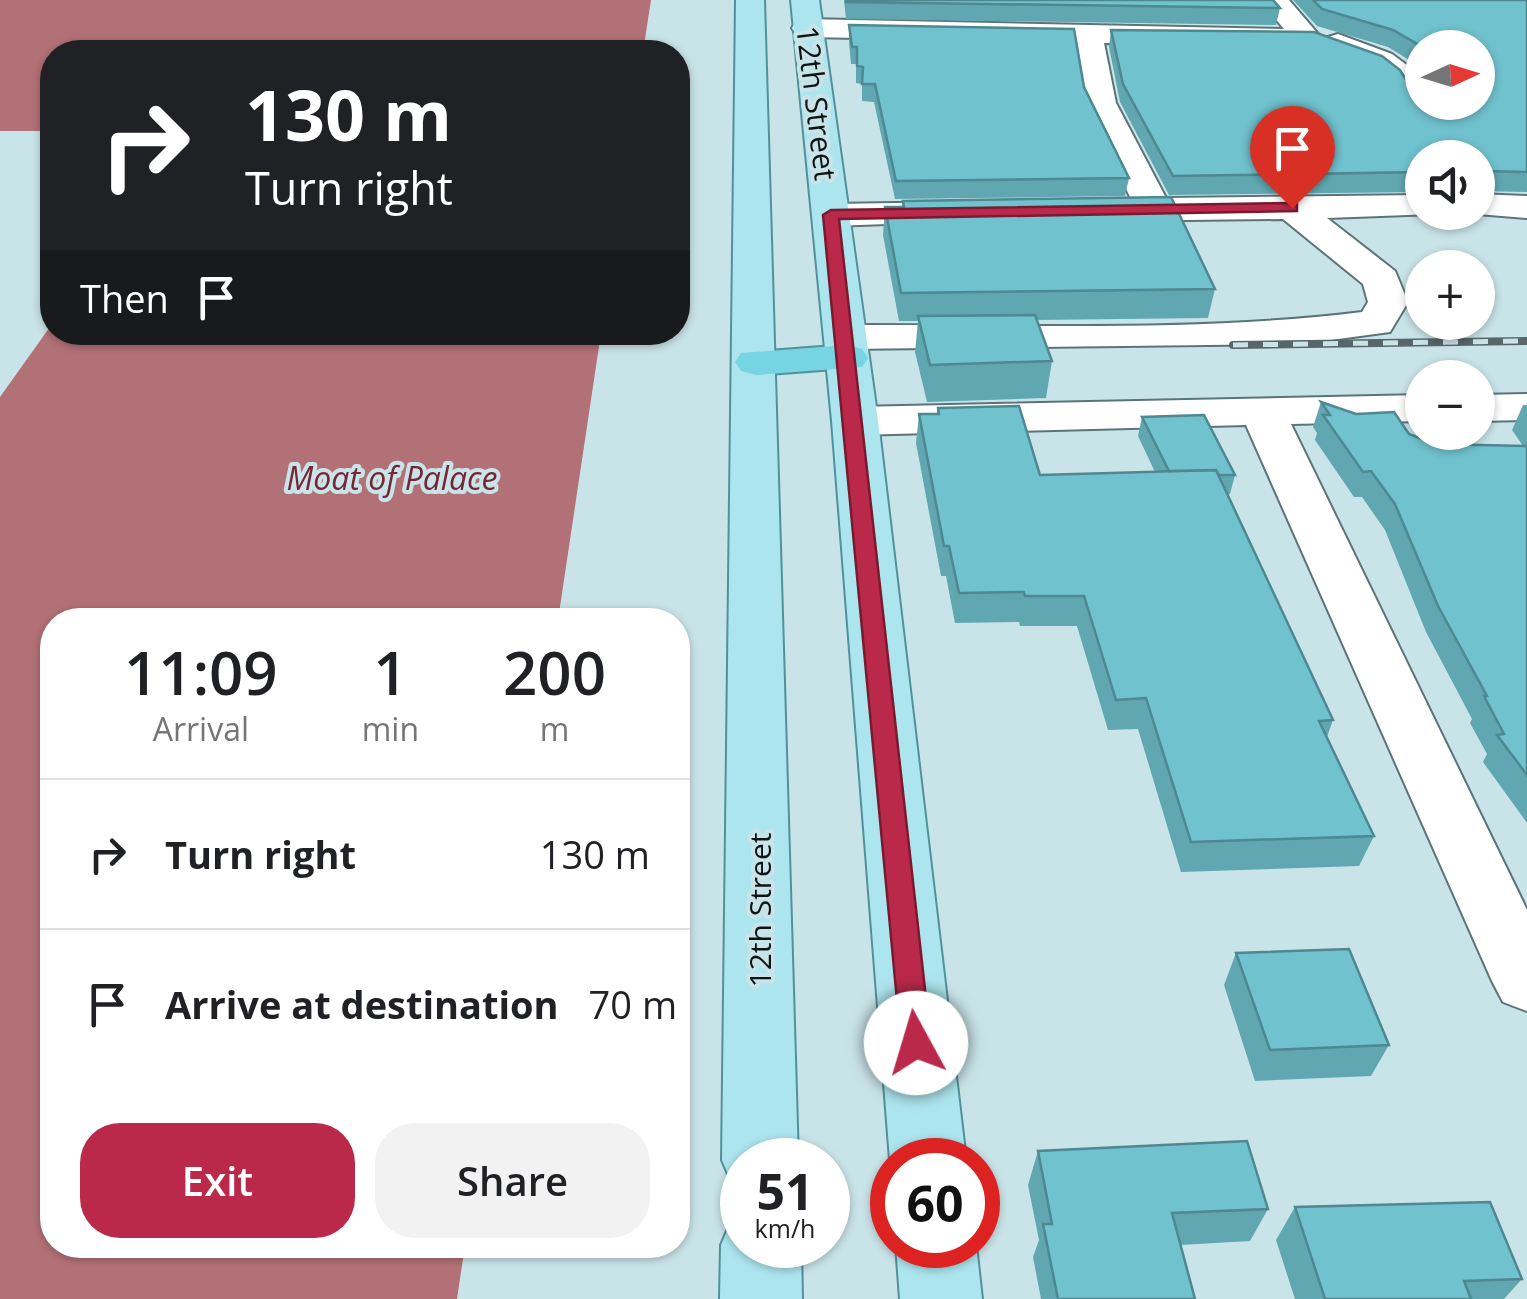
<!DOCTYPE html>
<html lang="en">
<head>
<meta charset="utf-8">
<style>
	body { margin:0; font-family:"Open Sans",sans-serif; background:#f2f2f2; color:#202124; height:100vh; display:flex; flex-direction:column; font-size:38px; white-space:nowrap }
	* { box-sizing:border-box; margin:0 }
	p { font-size:32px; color:#757577 }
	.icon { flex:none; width:55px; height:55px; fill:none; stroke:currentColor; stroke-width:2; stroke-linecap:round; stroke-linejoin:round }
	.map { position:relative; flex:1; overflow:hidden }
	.side { position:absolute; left:40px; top:608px; width:650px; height:650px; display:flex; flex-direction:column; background:#fff; border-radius:40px; box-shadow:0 2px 8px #0004 }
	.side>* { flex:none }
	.banner { position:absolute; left:40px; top:40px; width:650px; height:305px; border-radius:40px; box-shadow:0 2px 8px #0004; background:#202124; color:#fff; overflow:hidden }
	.needle { width:65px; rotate:86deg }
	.tools { position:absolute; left:1405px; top:30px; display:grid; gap:20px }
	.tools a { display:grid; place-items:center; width:90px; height:90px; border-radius:50%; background:#fff; box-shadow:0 2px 8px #0004; font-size:50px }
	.speed { position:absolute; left:720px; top:1138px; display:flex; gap:20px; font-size:50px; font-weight:700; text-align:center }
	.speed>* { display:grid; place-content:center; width:130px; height:130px; border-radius:50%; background:#fff; box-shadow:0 2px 8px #0004; line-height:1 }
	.speed small { font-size:25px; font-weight:400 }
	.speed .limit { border:15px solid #d22; background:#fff; color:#111 }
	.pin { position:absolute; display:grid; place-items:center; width:85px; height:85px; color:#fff; margin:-102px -42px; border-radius:50% 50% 50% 0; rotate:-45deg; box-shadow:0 0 10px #0007 }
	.pin .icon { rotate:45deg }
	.me { position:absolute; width:110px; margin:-55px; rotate:354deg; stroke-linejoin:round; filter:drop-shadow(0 0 8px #0008) }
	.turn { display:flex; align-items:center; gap:35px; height:210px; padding:0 40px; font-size:45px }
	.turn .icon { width:130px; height:130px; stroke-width:2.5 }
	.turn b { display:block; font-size:70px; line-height:85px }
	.then { display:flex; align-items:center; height:95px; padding:0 40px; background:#0003; gap:20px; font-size:38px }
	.eta { display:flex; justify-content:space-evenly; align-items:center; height:170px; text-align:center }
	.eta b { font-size:60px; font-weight:600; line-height:70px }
	.action { display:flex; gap:20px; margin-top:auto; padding:20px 40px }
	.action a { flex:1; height:115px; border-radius:40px; background:#ba294a; color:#fff; font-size:40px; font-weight:600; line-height:115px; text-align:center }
	.action a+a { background:#f2f2f2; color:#202124 }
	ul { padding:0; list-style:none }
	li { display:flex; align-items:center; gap:30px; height:150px; padding:0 40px; border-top:2px solid #e0e0e0 }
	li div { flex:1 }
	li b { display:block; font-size:38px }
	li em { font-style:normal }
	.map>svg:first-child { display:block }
</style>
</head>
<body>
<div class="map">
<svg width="1527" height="1299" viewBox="0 0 1527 1299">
	<rect width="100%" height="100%" fill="#c9e4e8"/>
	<!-- water -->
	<g fill="#b27177">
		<path d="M0,0H651L643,52H52V131H0Z"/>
		<path d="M52,324V332L601,333L558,620H52V1245H465L457,1299H0V397Z"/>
	</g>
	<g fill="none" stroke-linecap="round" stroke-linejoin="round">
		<defs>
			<g id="minor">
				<path d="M1260,0H1289L1319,35L1314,44L1104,43L1116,103L1166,198L1422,195V212L1435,214L1327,218L1395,271L1408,302L1390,332L1301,344L845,349L830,346L824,337L830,328L845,325C1016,324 1191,333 1362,312L1368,302L1363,284L1283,219L1101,221L1088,218L1083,210L1088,202L1131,199L1085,103L1075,42L806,37L796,34L792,28L796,22L806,19L1284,29Z"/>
				<path d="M1338,34L1392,54L1420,75L1422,102H1437L1432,110H1410C1383,70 1372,67 1328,49L1323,43L1328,37Z"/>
				<path d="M1478,194L1527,196V218L1465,213L1478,212Z"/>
				<path d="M960,202L973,205L978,213L973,221L831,226L818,223L813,215L818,207L831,204Z"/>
				<path d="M1527,394V420L1478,421V395Z"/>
				<path d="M1422,395V421L1291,424L1527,910V1011L1503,1002L1492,981L1246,425L855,435L839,431L832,421L839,411L855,407Z"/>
			</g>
			<g id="major">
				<path d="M736,0H764L798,1160H742V1190L733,1186L722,1160Z"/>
				<path d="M791,0H819L878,421L966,1160H892V1167L890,1160L832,421Z"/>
				<path d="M742,1212V1245H801L802,1299H720L721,1245L733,1217Z"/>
				<path d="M896,1245H976L982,1299H900Z"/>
			</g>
			<path id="highway" d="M847,345L862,349L868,358L862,367L756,375L741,371L735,362L741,353Z"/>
		</defs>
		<!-- minor casing -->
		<use href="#minor" stroke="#5c7478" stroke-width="4"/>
		<!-- major casing -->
		<use href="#major" stroke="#51919b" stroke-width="4"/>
		<!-- highway casing -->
		<use href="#highway" stroke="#51919b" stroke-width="4"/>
		<!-- minor -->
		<use href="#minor" fill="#fff" fill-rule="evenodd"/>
		<!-- major -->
		<use href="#major" fill="#ade5ee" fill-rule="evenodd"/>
		<!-- highway -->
		<use href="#highway" fill="#77d4e2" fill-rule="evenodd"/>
		<defs>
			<path id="rail" d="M1233,345L1527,341"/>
		</defs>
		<!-- rail casing -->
		<use href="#rail" stroke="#576769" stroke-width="8"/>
		<!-- rail -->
		<use href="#rail" stroke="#c9e4e8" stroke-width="5" stroke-dasharray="15" stroke-linecap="butt"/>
	</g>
	<!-- wall -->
	<g fill="#60a7b1">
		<path d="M844,0H1273L1280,8L1276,25L846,19Z"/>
		<path d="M1293,0H1527V192L1478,191V158H1422V192L1169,195L1120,102L1109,47L1111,30L1416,95L1478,102L1422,48V74L1414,63L1388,47L1317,26Z"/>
		<path d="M849,25L1084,87L1129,178L1125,196L895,199L874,102L862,101V84L856,83V64H851L849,42Z"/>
		<path d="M903,201L1215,289L1208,318L1036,320L1052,361L1046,398L927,402L915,352L918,321H899L883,235L885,207H902Z"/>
		<path d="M1321,402L1435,444L1523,446L1512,430L1523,405H1527V823L1483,762L1487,754L1470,723L1472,719L1426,632L1385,530L1362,497H1354L1315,440L1317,433L1313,427Z"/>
		<path d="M938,408L1040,475L1155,472L1138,436L1142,417L1235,475L1230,494H1228L1333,720L1327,737L1374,836L1359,866L1181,872L1138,729L1108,730L1077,626H1020L1019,622L955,623L946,576H941L916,443L919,414H937Z"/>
		<path d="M1236,953L1389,1045L1371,1076L1255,1081L1224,985Z"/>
		<path d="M1038,1151L1268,1209L1250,1241L1180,1245L1195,1299H1041L1033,1257L1039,1240L1028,1185Z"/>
		<path d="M1295,1207L1522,1279L1504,1299H1295L1276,1240Z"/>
	</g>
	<!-- building -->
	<g fill="#70c2ce" stroke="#4e8890" stroke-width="2.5">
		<path d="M846,0H1273L1280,8L846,2Z"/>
		<path d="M1313,0H1527V172L1485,171L1481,178H1478V158H1422V172L1173,176L1123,84L1111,30L1314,32L1382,56L1400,70L1416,95H1422V102H1478V48H1422V49L1419,45L1393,30L1322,9Z"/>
		<path d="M849,25L1074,29L1084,87L1129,178L896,181L875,84H862L863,67L857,66V47H852Z"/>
		<path d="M1171,197L1215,289L901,293L885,207H904L903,201Z"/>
		<path d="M1035,315L1052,361L930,365L918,316Z"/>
		<path d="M1321,402L1356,414L1394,412L1409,434L1435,444L1527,446V775L1497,735L1504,734L1484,696H1487L1438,606L1395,504L1371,471L1363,472L1323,415H1330Z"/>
		<path d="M1019,406L1040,475L1216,470L1333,720L1319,721L1374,836L1191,842L1146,698L1116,700L1084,596H1025L1024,592L959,593L949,546H944L919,414H939L938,408Z"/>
		<path d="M1204,415L1235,475H1219L1216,470L1169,471L1142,417Z"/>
		<path d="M1349,949L1389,1045L1270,1050L1236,953Z"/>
		<path d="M1247,1141L1268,1209L1172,1213L1195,1299H1058L1043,1224H1052L1038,1151Z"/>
		<path d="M1490,1202L1522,1279L1464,1281L1471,1299H1325L1295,1207Z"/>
	</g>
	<!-- route -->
	<path fill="#ba294a" stroke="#791b30" stroke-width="2.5" d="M1292,203L1297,204V211L839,219L931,1043L927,1053L916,1056L906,1053L901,1043L823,215L831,210Z"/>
	<g text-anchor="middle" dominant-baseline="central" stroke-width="8" stroke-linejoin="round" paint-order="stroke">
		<!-- street labels -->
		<g font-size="30" fill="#0b1516" stroke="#c9e4e8">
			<text transform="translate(817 103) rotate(83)">12th Street</text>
			<text transform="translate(759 910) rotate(-90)">12th Street</text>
		</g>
		<!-- water labels -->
		<g font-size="32" font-style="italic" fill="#762634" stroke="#c9e4e8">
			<text x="392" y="477">Moat of Palace</text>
		</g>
	</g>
</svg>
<div class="tools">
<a><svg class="needle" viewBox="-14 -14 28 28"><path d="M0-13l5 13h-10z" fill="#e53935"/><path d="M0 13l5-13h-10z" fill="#757577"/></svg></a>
<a><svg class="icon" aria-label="sound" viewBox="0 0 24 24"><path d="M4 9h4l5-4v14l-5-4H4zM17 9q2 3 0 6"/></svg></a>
<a>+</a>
<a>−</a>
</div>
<div class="speed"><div>51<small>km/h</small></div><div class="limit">60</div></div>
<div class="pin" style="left:1292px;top:208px;background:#d93025"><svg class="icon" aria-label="arrive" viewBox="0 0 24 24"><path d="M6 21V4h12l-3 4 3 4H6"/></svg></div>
<svg class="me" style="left:916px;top:1043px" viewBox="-20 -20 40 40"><circle r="19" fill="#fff"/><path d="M0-13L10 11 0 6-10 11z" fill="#ba294a"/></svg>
<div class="banner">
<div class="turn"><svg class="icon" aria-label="right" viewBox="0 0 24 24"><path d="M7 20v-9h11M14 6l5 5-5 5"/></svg><div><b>130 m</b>Turn right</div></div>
<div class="then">Then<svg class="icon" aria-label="arrive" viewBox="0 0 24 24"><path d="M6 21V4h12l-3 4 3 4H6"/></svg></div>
</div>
<section class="side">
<div class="eta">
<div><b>11:09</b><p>Arrival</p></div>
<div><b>1</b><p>min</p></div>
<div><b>200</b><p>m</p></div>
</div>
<ul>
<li><svg class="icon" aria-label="right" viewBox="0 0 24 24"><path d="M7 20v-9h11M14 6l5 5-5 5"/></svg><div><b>Turn right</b></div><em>130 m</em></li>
<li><svg class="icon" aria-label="arrive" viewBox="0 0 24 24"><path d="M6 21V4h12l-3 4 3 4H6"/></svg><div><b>Arrive at destination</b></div><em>70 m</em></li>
</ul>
<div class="action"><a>Exit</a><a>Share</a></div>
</section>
</div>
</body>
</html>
